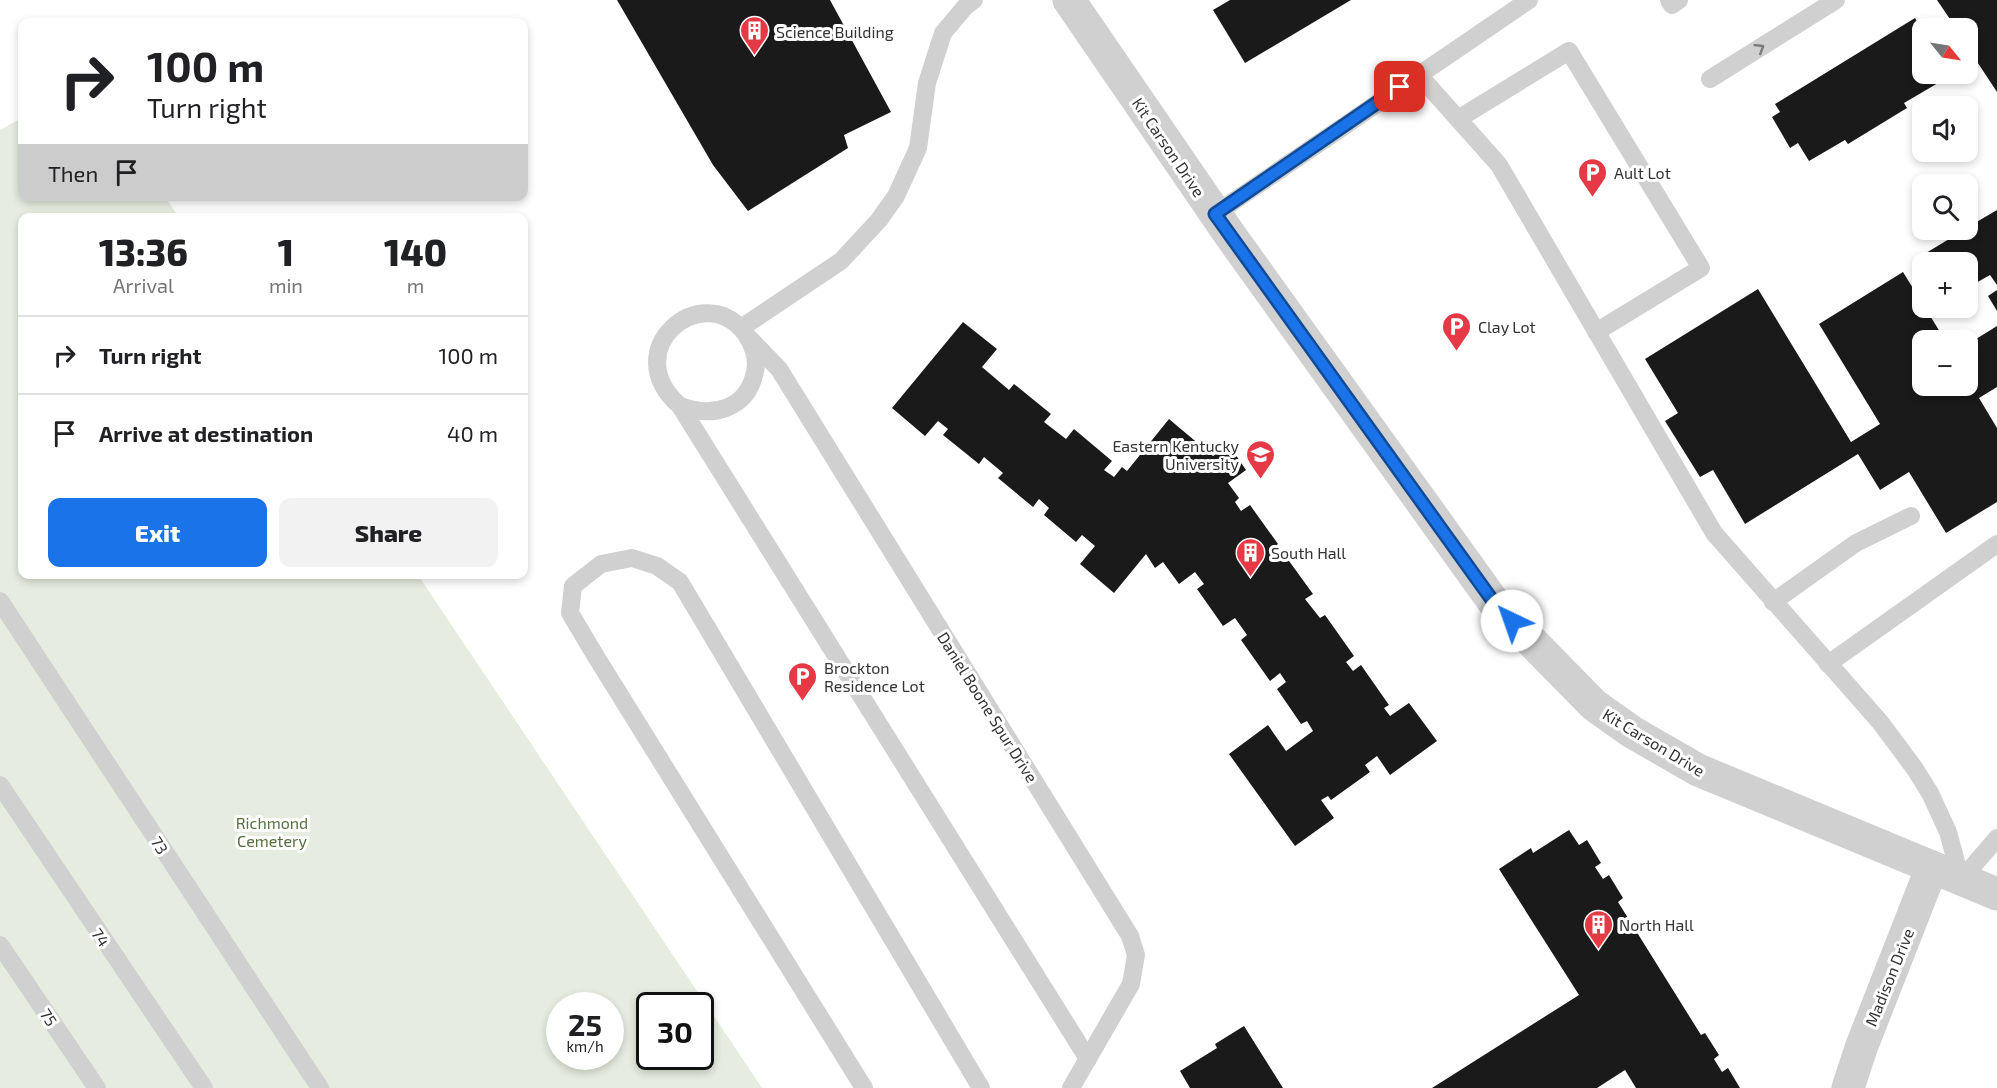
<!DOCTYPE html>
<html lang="en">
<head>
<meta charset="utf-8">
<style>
	body { margin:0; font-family:"Exo 2",sans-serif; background:#f2f2f2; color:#202124; height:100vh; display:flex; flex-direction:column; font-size:22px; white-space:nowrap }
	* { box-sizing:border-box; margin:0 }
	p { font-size:20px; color:#757577 }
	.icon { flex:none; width:33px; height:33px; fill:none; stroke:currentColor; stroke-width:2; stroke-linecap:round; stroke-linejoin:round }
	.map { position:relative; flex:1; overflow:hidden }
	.details { position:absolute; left:18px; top:213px; width:510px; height:366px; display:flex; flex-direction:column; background:#fff; border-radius:12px; box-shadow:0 3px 9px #0003 }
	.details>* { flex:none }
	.top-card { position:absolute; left:18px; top:18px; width:510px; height:183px; border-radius:12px; box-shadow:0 3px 9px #0003; background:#fff; color:#202124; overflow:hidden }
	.needle { width:39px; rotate:120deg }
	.tools { position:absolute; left:1912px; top:18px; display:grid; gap:12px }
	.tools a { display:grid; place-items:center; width:66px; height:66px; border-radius:12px; background:#fff; box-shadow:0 3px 9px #0003; font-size:30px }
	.speed { position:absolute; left:546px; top:992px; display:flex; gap:12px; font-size:30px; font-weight:700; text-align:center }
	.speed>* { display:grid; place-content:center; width:78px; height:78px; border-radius:50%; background:#fff; box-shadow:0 3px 9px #0003; line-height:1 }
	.speed small { font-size:15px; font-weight:400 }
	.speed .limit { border:3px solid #111; border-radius:9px; background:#fff; color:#111 }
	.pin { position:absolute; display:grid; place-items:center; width:51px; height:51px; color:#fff; margin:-26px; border-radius:12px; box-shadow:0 3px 9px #0006 }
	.me { position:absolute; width:66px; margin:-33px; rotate:318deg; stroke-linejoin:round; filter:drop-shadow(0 0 4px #0008) }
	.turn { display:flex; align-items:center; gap:21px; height:126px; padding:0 30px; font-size:27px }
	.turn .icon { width:78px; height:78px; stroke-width:2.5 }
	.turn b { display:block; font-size:42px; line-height:51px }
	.then { display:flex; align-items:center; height:57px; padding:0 30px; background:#0003; gap:12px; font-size:22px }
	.eta { display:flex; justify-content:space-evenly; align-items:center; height:102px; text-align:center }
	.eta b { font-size:36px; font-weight:800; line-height:42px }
	.button { display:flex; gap:12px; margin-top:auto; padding:12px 30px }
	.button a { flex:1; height:69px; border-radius:12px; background:#1a73e8; color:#fff; font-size:24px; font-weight:800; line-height:69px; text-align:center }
	.button a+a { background:#f2f2f2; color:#202124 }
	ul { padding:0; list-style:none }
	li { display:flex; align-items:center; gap:18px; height:78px; padding:0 30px; border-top:2px solid #e0e0e0 }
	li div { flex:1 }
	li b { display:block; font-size:22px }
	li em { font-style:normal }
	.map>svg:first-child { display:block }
</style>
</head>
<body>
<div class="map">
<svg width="1997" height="1088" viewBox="0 0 1997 1088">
	<rect width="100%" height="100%" fill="#fff"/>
	<!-- green -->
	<path fill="#e6ecdf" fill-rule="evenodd" d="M22,118V196L165,197L179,217L22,218V574L418,575L762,1088H0V130ZM560,1005H610V1056H560ZM650,1005H700V1056H650Z"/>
	<!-- building -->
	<g fill="#1a1a1a">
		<path d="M617,0H830L891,112L844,135L848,148L748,211L713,165Z"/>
		<path d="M1230,0H1351L1245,63L1213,10Z"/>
		<path d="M1937,0H1997V92L1968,48V28H1956Z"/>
		<path d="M1915,18L1923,32V74H1948L1950,76L1904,103L1907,108L1848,144L1845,140L1809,161L1798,143L1790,148L1772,117L1780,112L1775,104Z"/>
		<path d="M1997,210V285L1990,275L1974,284L1977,290L1968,295V262H1924L1921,256L1964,230H1968V227Z"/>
		<path d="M1903,272L1945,340H1923V386H1968V344L1997,326V387L1979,398L1997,428V502L1946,533L1909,472L1880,490L1858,454L1745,524L1713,470L1700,477L1665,421L1678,413L1645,359L1758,289L1851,442L1880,424L1819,324Z"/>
		<path d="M1997,290V311L1988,296Z"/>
		<path d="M963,322L997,349L982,367L1009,390L1014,384L1051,414L1044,422L1066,439L1074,429L1112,461L1104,470L1114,477L1122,467L1127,471L1169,419L1213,456L1229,445L1246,470L1228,483L1239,498L1235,502L1241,511L1250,505L1278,544L1269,550L1276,560L1284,554L1313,594L1305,599L1320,618L1325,615L1354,656L1346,662L1353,671L1361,665L1389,705L1384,708L1390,716L1409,703L1437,741L1390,775L1377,756L1365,765L1370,772L1331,800L1328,796L1321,800L1334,818L1295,846L1229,754L1268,725L1286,751L1313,731L1307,721L1301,724L1277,689L1286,682L1280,673L1270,681L1241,640L1247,635L1235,618L1223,626L1216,616L1197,589L1204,584L1195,572L1179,584L1163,562L1155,568L1146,554L1114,593L1080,564L1095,546L1082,535L1076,542L1044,515L1049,508L1039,499L1033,507L998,478L1003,473L984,457L979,464L943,435L948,429L938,421L925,436L892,408Z"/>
		<path d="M1569,830L1579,845L1587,840L1601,863L1595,867L1603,879L1609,875L1623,898L1618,902L1701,1035L1705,1033L1719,1055L1714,1059L1722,1072L1728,1068L1740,1088H1636L1625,1070L1597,1088H1432L1579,995L1499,869L1531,848L1533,853Z"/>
		<path d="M1244,1026L1283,1088H1190L1180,1071L1217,1048L1215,1044Z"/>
	</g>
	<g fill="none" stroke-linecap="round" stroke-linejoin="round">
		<!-- lane -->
		<g stroke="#d0d0d0" stroke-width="18">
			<path d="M1669,0L1672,5L1679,0"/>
			<path d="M1418,74L1499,165L1714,533L1880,722L1915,769L1930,793L1948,832L1961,880"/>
			<path d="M1710,79L1836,0"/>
			<path d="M1458,119L1569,51L1701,268L1596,332"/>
			<path d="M1215,214L1529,0"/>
			<path d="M741,328L841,261L879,220L896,196L918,148L927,83L943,33L965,7L974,0"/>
			<path d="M750,339L779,369L1130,936L1136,955L1131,984L1071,1088"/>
			<path d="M680,406C712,418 747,410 755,372C758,359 753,344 745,333C702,278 616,350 680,406L1088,1059"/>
			<path d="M0,601L320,1088"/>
			<path d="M1773,602L1856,543L1911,516"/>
			<path d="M1828,664L1997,544"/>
			<path d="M0,785L204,1088"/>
			<path d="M1961,880L1997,838"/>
			<path d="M0,945L97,1088"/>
			<path d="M864,1088L595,655L570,613L573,586L601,564L632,558L657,566L680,582L981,1088"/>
		</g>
		<!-- street -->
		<g stroke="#d0d0d0" stroke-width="33">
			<path d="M1069,0L1230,235L1495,604L1594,705L1632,732L1698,770L1997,894"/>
			<path d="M1848,1088L1861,1048L1932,867"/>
		</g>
	</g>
	<!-- one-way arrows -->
	<defs><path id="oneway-chevron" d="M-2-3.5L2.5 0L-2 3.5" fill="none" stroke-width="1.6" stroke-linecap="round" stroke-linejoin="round" transform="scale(1.5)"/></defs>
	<use stroke="#7a7a7a" href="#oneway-chevron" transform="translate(1760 48) rotate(-32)"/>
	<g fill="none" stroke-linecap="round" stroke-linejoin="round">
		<defs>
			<path id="route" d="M1400,87L1215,214L1495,604L1512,621"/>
		</defs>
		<!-- route casing -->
		<use href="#route" stroke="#114b97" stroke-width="15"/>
		<!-- route -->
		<use href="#route" stroke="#1a73e8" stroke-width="10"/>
	</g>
	<!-- icons -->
	<defs>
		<symbol id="building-pin" viewBox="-11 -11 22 30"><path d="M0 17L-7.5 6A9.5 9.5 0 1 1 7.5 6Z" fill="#e63946" stroke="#fff"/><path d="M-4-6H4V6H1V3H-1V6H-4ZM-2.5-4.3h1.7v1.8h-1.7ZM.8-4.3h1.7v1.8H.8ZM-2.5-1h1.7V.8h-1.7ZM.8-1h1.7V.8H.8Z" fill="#fff"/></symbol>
		<symbol id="parking-pin" viewBox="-11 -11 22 30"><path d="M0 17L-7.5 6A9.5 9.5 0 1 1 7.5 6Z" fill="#e63946" stroke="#fff"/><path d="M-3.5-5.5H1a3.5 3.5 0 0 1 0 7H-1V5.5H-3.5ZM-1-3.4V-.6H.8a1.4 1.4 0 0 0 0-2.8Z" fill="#fff"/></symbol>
		<symbol id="university-pin" viewBox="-11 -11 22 30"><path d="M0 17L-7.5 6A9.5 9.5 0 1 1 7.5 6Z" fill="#e63946" stroke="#fff"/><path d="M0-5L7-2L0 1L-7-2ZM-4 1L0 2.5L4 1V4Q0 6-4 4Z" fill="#fff"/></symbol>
	</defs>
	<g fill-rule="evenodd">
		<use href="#building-pin" x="738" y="14" width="33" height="45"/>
		<use href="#parking-pin" x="1576" y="156" width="33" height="45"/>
		<use href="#parking-pin" x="1440" y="310" width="33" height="45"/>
		<use href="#university-pin" x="1244" y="438" width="33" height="45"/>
		<use href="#building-pin" x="1234" y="536" width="33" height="45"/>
		<use href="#parking-pin" x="786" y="660" width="33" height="45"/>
		<use href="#building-pin" x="1582" y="908" width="33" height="45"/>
	</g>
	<g text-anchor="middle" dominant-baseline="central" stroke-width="6" stroke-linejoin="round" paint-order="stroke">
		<!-- poi labels -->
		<g font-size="16" fill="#333" stroke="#fff" text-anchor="start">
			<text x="776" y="31">Science Building</text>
			<text x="1614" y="172">Ault Lot</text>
			<text x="1478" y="326">Clay Lot</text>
			<text x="1239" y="445" text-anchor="end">Eastern Kentucky<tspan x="1239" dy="18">University</tspan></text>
			<text x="1271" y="552">South Hall</text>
			<text x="824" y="667">Brockton<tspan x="824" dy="18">Residence Lot</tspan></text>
			<text x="1619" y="924">North Hall</text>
		</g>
		<!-- street labels -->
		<g font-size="16" fill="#333" stroke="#fff">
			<text transform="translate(1169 147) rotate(56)">Kit Carson Drive</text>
			<text transform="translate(988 707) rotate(58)">Daniel Boone Spur Drive</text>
			<text transform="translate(1654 742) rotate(31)">Kit Carson Drive</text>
			<text transform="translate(160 845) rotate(57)">73</text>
			<text transform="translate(101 937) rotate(56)">74</text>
			<text transform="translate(1889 977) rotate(-68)">Madison Drive</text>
			<text transform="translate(49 1017) rotate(56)">75</text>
		</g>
		<!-- park labels -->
		<g font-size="16" fill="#56703f" stroke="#fff">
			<text x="272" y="822">Richmond<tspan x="272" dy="18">Cemetery</tspan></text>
		</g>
	</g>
</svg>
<div class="tools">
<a><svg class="needle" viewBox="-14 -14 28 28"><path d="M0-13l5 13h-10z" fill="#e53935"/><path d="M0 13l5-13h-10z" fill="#757577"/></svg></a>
<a><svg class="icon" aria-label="sound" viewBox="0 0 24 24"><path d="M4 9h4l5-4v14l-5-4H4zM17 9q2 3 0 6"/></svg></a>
<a><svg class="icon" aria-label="search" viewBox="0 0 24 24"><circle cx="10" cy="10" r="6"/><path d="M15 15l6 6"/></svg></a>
<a>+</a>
<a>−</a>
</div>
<div class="speed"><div>25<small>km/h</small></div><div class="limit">30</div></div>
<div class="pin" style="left:1400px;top:87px;background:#d93025"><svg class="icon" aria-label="arrive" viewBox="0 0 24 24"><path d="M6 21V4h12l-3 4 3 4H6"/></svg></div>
<svg class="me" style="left:1512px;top:621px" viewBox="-20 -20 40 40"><circle r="19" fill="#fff"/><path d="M0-13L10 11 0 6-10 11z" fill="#1a73e8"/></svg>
<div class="top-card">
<div class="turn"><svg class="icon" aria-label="right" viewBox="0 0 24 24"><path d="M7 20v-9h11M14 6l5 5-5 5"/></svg><div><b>100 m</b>Turn right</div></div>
<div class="then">Then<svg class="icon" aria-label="arrive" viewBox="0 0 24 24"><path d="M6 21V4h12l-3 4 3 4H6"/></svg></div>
</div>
<section class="details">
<div class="eta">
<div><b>13:36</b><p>Arrival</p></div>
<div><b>1</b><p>min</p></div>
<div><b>140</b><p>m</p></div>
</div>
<ul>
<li><svg class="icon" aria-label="right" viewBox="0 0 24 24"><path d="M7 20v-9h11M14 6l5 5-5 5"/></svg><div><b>Turn right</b></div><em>100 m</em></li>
<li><svg class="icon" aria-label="arrive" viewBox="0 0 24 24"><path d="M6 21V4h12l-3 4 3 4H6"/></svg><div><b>Arrive at destination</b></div><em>40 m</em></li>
</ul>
<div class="button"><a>Exit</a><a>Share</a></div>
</section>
</div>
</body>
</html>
